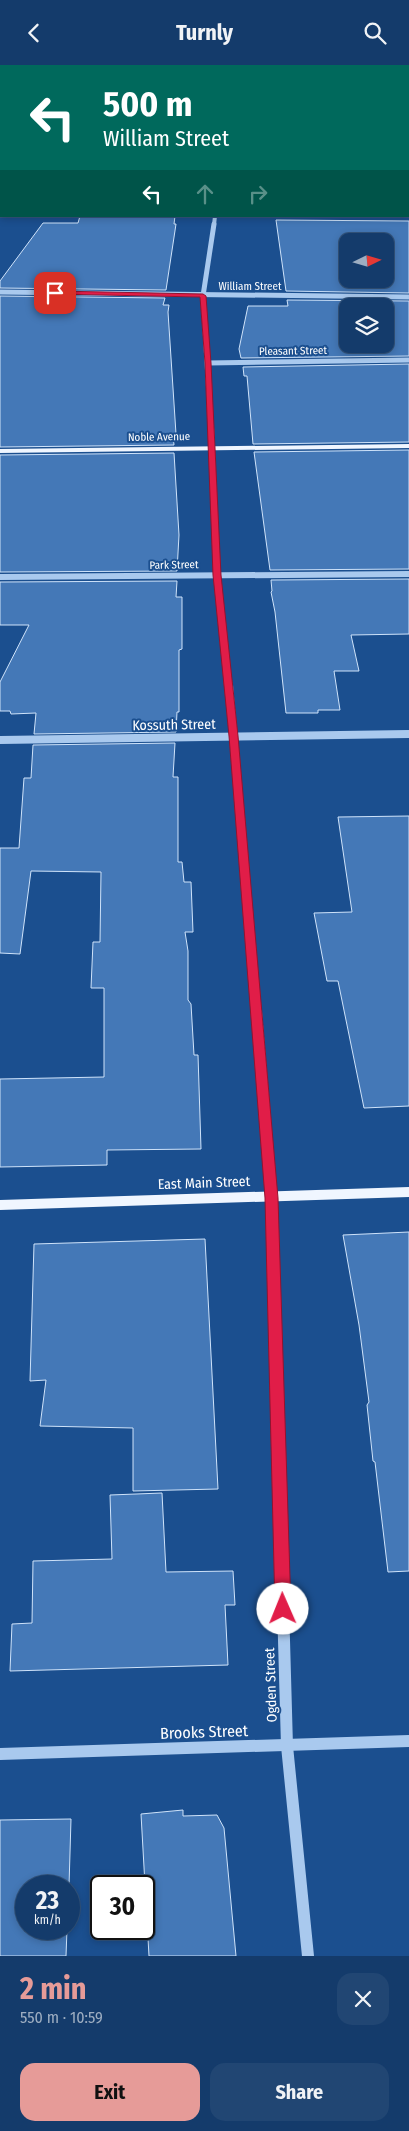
<!DOCTYPE html>
<html lang="en">
<head>
<meta charset="utf-8">
<style>
	body { margin:0; font-family:"Fira Sans Condensed",sans-serif; background:#214673; color:#f1f3f6; height:100vh; display:flex; flex-direction:column; font-size:19px; white-space:nowrap }
	* { box-sizing:border-box; margin:0 }
	p { font-size:16px; color:#9dadc1 }
	.icon { flex:none; width:28px; height:28px; fill:none; stroke:currentColor; stroke-width:2; stroke-linecap:round; stroke-linejoin:round }
	.map { position:relative; height:1891px; overflow:hidden }
	.details { display:flex; flex-direction:column; background:#143b6b; flex:1 }
	.details>* { flex:none }
	.hud { position:absolute; left:0px; top:0px; width:410px; height:152px; box-shadow:0 2px 8px #0003,0 0 0 1px #33557e; background:#00695c; color:#fff; overflow:hidden }
	.needle { width:32px; rotate:85deg }
	.tools { position:absolute; left:339px; top:168px; display:grid; gap:10px }
	.tools a { display:grid; place-items:center; width:55px; height:55px; border-radius:10px; background:#143b6b; box-shadow:0 2px 8px #0003,0 0 0 1px #33557e; font-size:25px }
	.speed { position:absolute; left:15px; top:1810px; display:flex; gap:10px; font-size:25px; font-weight:700; text-align:center }
	.speed>* { display:grid; place-content:center; width:65px; height:65px; border-radius:50%; background:#143b6b; box-shadow:0 2px 8px #0003,0 0 0 1px #33557e; line-height:1 }
	.speed small { font-size:12px; font-weight:400 }
	.speed .limit { border:2px solid #111; border-radius:8px; background:#fff; color:#111 }
	.pin { position:absolute; display:grid; place-items:center; width:42px; height:42px; color:#fff; margin:-21px; border-radius:10px; box-shadow:0 2px 8px #0006 }
	.me { position:absolute; width:55px; margin:-28px; rotate:359deg; stroke-linejoin:round; filter:drop-shadow(0 0 4px #0008) }
	.turn { display:flex; align-items:center; gap:18px; height:105px; padding:0 20px; font-size:22px }
	.turn .icon { width:65px; height:65px; stroke-width:2.5 }
	.turn b { display:block; font-size:35px; line-height:42px }
	.lanes { display:flex; align-items:center; height:48px; padding:0 20px; background:#0003; justify-content:center; gap:25px; direction:ltr }
	.lanes .off { opacity:.35 }
	.round { display:grid; place-items:center; flex:none; width:52px; height:52px; border-radius:15px; background:#214673 }
	.head { display:flex; align-items:center; justify-content:space-between; height:85px; padding:0 20px }
	h1 { font-size:30px; font-weight:700; line-height:38px; color:#e69b98 }
	.cta { display:flex; gap:10px; margin-top:auto; padding:10px 20px }
	.cta a { flex:1; height:58px; border-radius:15px; background:#e69b98; color:#111; font-size:20px; font-weight:700; line-height:58px; text-align:center }
	.cta a+a { background:#214673; color:#f1f3f6 }
	header { display:flex; justify-content:space-between; align-items:center; height:65px; padding:0 20px; background:#143b6b; font-size:22px; font-weight:700 }
	.map>svg:first-child { display:block }
</style>
</head>
<body>
<header><svg class="icon" aria-label="back" viewBox="0 0 24 24"><path d="M15 5l-7 7 7 7"/></svg>Turnly<svg class="icon" aria-label="search" viewBox="0 0 24 24"><circle cx="10" cy="10" r="6"/><path d="M15 15l6 6"/></svg></header>
<div class="map">
<svg width="409" height="1891" viewBox="0 0 409 1891">
	<rect width="100%" height="100%" fill="#1b4f8f"/>
	<!-- water -->
	<path fill="#3c6290" stroke="#9cc4f0" d="M0,0H371L382,1H1L0,18Z"/>
	<!-- building -->
	<g fill="#4478b7" stroke="#cfe3fa" fill-rule="evenodd">
		<path d="M80,151H175L174,159H176L166,225L0,223V216L43,158H78Z"/>
		<path d="M276,155L409,156V228L286,226ZM348,176H385V214H348Z"/>
		<path d="M0,231L165,233L163,240H169L168,247L176,369H173L174,380L0,382Z"/>
		<path d="M287,235L409,236V291L241,293L239,284L248,241H288ZM348,241H385V279H348Z"/>
		<path d="M409,299V377L253,379L247,311H244L243,302Z"/>
		<path d="M409,385V504L270,505L254,387Z"/>
		<path d="M174,388L179,470L177,506L0,507V390Z"/>
		<path d="M409,514V569L351,570L359,606H334L340,645H318V648H286L275,547L271,527L272,526L271,515Z"/>
		<path d="M177,516L176,532H182V584L179,585V647H177L176,667L34,669L36,648L11,649L10,646H0V617L29,560H0V517Z"/>
		<path d="M175,678L173,712H178V797H182L184,817H191L193,867H185L188,886V935L191,939L194,990H198L201,1084L107,1085V1100L0,1102V1014L104,1012V923H91L93,877H100L101,807L31,806L20,889L0,888V783H19L24,713H31L33,680Z"/>
		<path d="M409,751V1041L364,1043L338,916H327L314,848L352,847L338,752Z"/>
		<path d="M409,1167V1506L388,1507L375,1397L373,1396L367,1340L369,1337L359,1260L343,1170Z"/>
		<path d="M205,1174L218,1424L133,1426V1363L40,1361L46,1315L30,1316L34,1179Z"/>
		<path d="M162,1428L166,1507L233,1506L235,1540H225L228,1600L10,1606L12,1559L32,1558L33,1496L112,1494L110,1430Z"/>
		<path d="M183,1745V1751L217,1750L224,1763L236,1891H149L141,1749Z"/>
		<path d="M71,1754L69,1821H26V1864H67L66,1891H0V1755Z"/>
	</g>
	<g fill="none" stroke-linecap="round" stroke-linejoin="round">
		<!-- minor-far5 -->
		<g stroke="#a9c9ee" stroke-width="4">
			<path d="M0,115L1,111"/>
			<path d="M214,160L215,151"/>
		</g>
		<!-- minor-far4 -->
		<g stroke="#a9c9ee" stroke-width="5">
			<path d="M0,227L409,232"/>
			<path d="M208,298L409,295"/>
			<path d="M211,363L203,231L214,159"/>
		</g>
		<!-- minor-far3 -->
		<g stroke="#a9c9ee" stroke-width="6">
			<path d="M211,362L217,510L229,621"/>
			<path d="M0,512L409,509"/>
		</g>
		<!-- minor-far2 -->
		<g stroke="#a9c9ee" stroke-width="8">
			<path d="M229,620L257,948"/>
			<path d="M0,675L409,669"/>
		</g>
		<!-- minor-far1 -->
		<path stroke="#a9c9ee" stroke-width="10" d="M257,947L272,1133L278,1364"/>
		<!-- minor -->
		<g stroke="#a9c9ee" stroke-width="12">
			<path d="M278,1363L287,1681L308,1891"/>
			<path d="M0,1689L409,1676"/>
		</g>
		<!-- major -->
		<g fill="#f0f6ff" fill-rule="evenodd">
			<rect x="0" y="70" width="1" height="4"/>
			<path d="M409,379V383L0,388V384Z"/>
			<path d="M409,1122V1132L0,1145V1135Z"/>
		</g>
	</g>
	<!-- route -->
	<path fill="#e11d48" stroke="#92132f" d="M55,226L203,229L206,231L211,298L221,510L238,671L278,1133L291,1544L289,1549L283,1550L277,1549L275,1544L265,1133L229,671L213,510L205,298L200,232L53,229Z"/>
	<g text-anchor="middle" dominant-baseline="central" stroke-width="4" stroke-linejoin="round" paint-order="stroke">
		<!-- far-street labels -->
		<g font-size="11" fill="#fff" stroke="#1b4f8f">
			<text x="250" y="221">William Street</text>
			<text transform="translate(293 286) rotate(-1)">Pleasant Street</text>
			<text transform="translate(159 372) rotate(-1)">Noble Avenue</text>
			<text transform="translate(174 500) rotate(-1)">Park Street</text>
		</g>
		<!-- street labels -->
		<g font-size="14" fill="#fff" stroke="#1b4f8f">
			<text transform="translate(174 660) rotate(-1)">Kossuth Street</text>
			<text transform="translate(204 1118) rotate(-2)">East Main Street</text>
			<text transform="translate(271 1620) rotate(-92)">Ogden Street</text>
		</g>
		<!-- near-street labels -->
		<g font-size="16" fill="#fff" stroke="#1b4f8f">
			<text transform="translate(204 1667) rotate(-2)">Brooks Street</text>
		</g>
	</g>
</svg>
<div class="tools">
<a><svg class="needle" viewBox="-14 -14 28 28"><path d="M0-13l5 13h-10z" fill="#e53935"/><path d="M0 13l5-13h-10z" fill="#9dadc1"/></svg></a>
<a><svg class="icon" aria-label="layers" viewBox="0 0 24 24"><path d="M12 4l9 5-9 5-9-5zM3 14l9 5 9-5"/></svg></a>
</div>
<div class="speed"><div>23<small>km/h</small></div><div class="limit">30</div></div>
<div class="pin" style="left:55px;top:228px;background:#d93025"><svg class="icon" aria-label="arrive" viewBox="0 0 24 24"><path d="M6 21V4h12l-3 4 3 4H6"/></svg></div>
<svg class="me" style="left:283px;top:1544px" viewBox="-20 -20 40 40"><circle r="19" fill="#fff"/><path d="M0-13L10 11 0 6-10 11z" fill="#e11d48"/></svg>
<div class="hud">
<div class="turn"><svg class="icon" aria-label="left" viewBox="0 0 24 24"><path d="M17 20v-9H6M10 6l-5 5 5 5"/></svg><div><b>500 m</b>William Street</div></div>
<div class="lanes"><svg class="icon" aria-label="left" viewBox="0 0 24 24"><path d="M17 20v-9H6M10 6l-5 5 5 5"/></svg><svg class="icon off" aria-label="ahead" viewBox="0 0 24 24"><path d="M12 20V5M6 11l6-6 6 6"/></svg><svg class="icon off" aria-label="right" viewBox="0 0 24 24"><path d="M7 20v-9h11M14 6l5 5-5 5"/></svg></div>
</div>
</div>
<section class="details">
<div class="head"><div><h1>2 min</h1><p>550 m · 10:59</p></div><a class="round"><svg class="icon" aria-label="close" viewBox="0 0 24 24"><path d="M6 6l12 12M18 6L6 18"/></svg></a></div>
<div class="cta"><a>Exit</a><a>Share</a></div>
</section>
</body>
</html>
